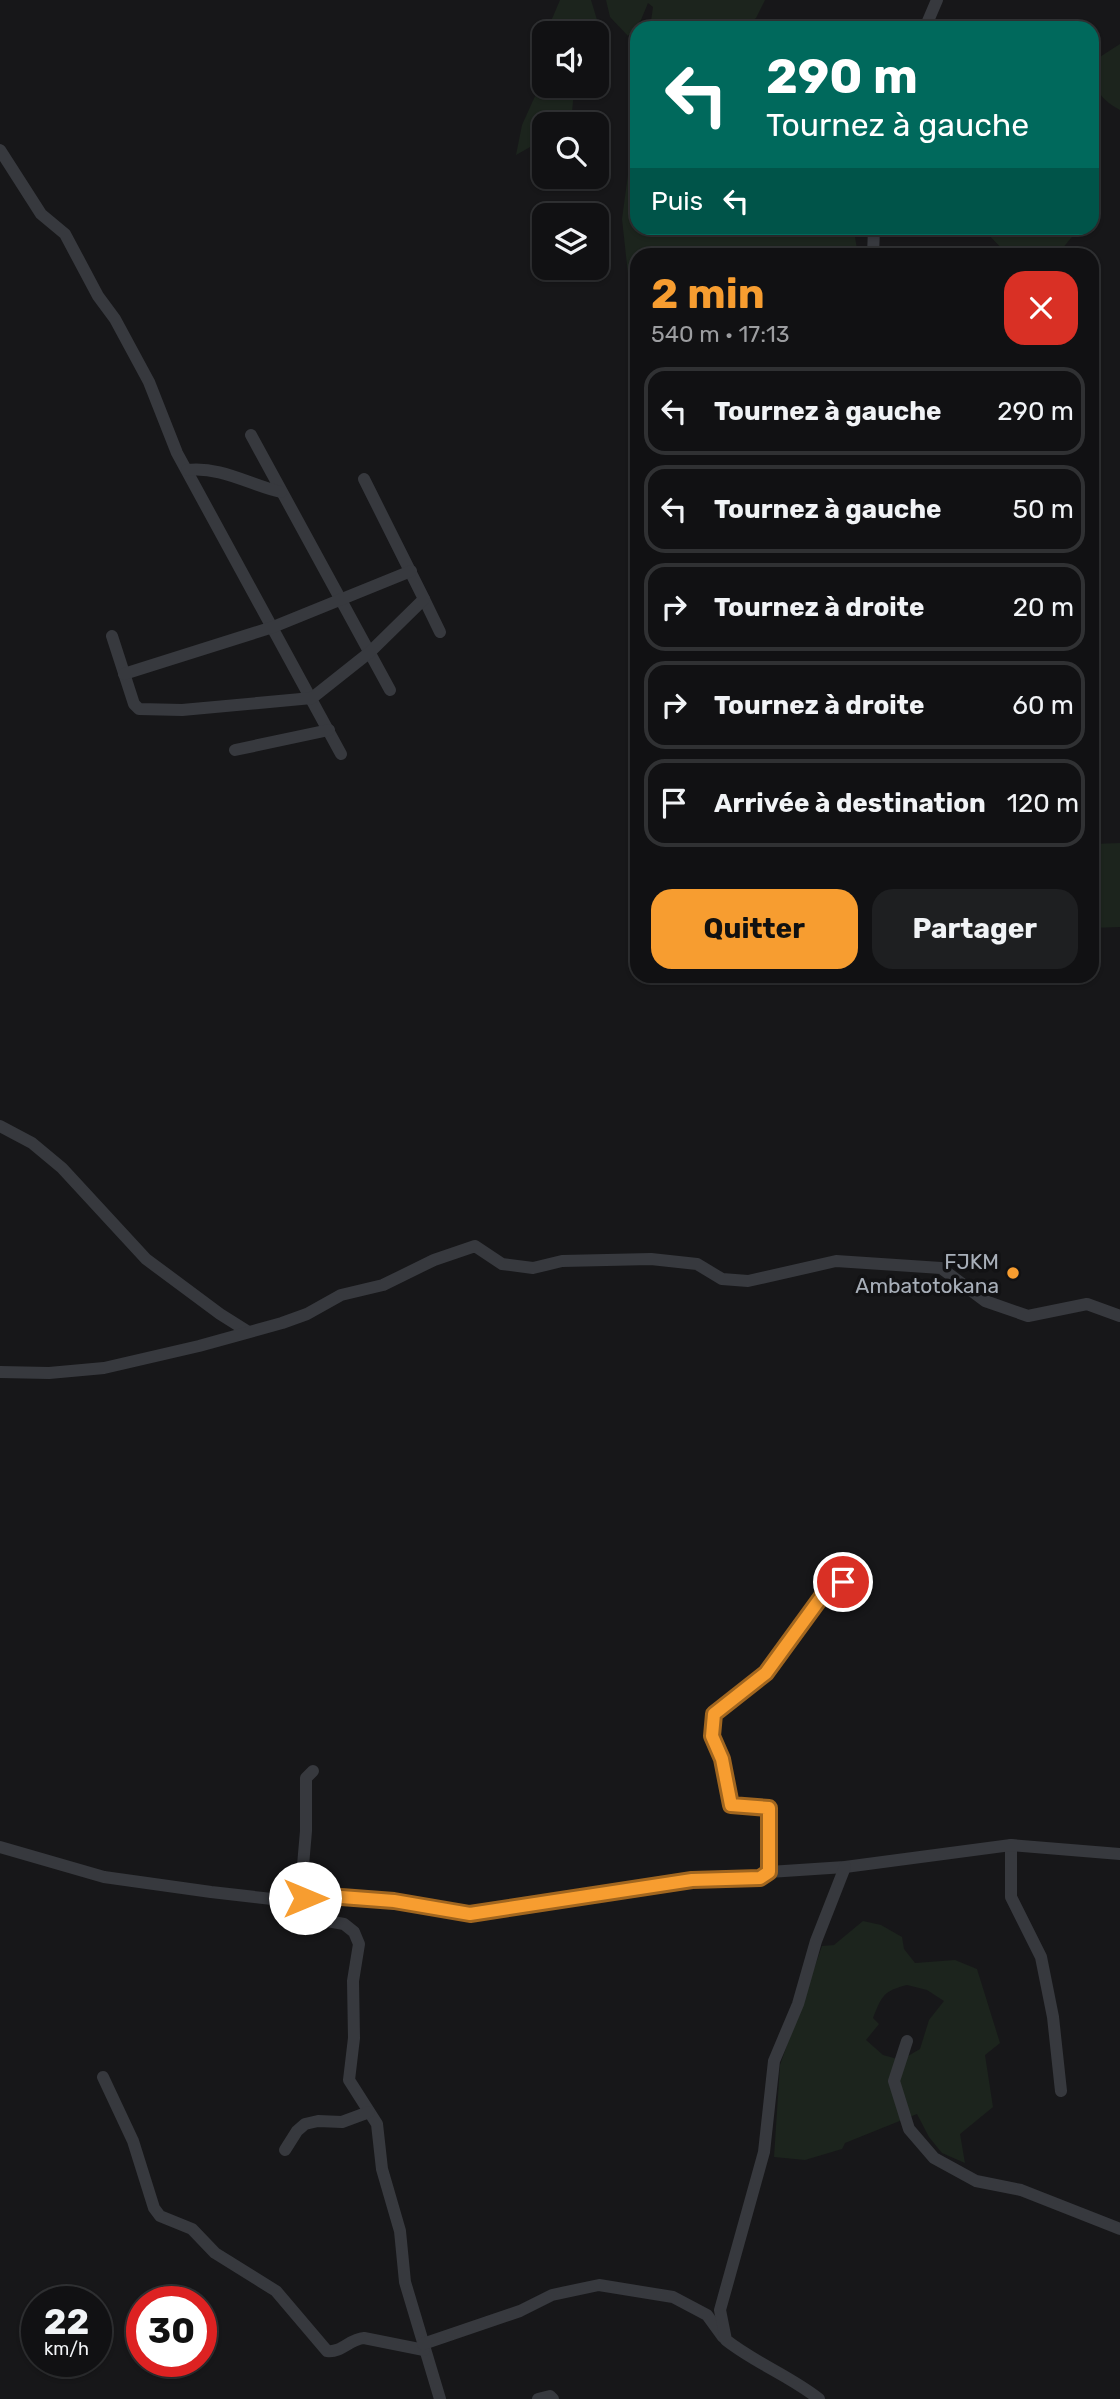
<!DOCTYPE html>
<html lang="fr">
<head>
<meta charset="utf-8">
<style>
	body { margin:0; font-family:Rubik,sans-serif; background:#1e1f21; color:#f1f3f6; height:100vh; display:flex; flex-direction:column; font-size:26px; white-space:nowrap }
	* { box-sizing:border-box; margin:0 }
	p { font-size:23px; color:#9c9da0 }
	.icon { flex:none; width:38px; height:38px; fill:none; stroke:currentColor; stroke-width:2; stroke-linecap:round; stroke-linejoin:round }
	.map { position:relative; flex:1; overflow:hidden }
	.side { position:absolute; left:630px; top:248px; width:469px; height:735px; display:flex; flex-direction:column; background:#111113; border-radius:21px; box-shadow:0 2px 5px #0004,0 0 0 2px #303133 }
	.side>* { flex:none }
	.guide { position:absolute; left:630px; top:21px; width:469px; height:214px; border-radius:21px; box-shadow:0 2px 5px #0004,0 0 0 2px #303133; background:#00695c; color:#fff; overflow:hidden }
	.tools { position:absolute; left:532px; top:21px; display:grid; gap:14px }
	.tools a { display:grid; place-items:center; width:77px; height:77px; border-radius:14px; background:#111113; box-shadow:0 2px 5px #0004,0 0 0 2px #303133; font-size:35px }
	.speed { position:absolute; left:21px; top:2286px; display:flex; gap:14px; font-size:35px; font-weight:700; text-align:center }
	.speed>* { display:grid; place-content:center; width:91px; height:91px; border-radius:50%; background:#111113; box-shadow:0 2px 5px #0004,0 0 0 2px #303133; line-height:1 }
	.speed small { font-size:18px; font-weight:400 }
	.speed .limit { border:10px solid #d22; background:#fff; color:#111 }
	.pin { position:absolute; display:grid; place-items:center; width:60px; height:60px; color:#fff; margin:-30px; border:4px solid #fff; border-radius:50%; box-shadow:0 2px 7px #0007 }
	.me { position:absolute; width:77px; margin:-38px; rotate:90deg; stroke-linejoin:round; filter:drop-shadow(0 0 5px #0008) }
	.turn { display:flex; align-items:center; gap:24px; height:147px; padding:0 21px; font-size:32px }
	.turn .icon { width:91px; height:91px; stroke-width:2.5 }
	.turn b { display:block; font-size:49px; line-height:60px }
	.then { display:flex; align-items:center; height:66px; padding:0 21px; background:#0003; gap:14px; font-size:26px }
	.round { display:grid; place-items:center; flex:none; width:74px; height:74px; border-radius:21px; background:#1e1f21 }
	.summary { display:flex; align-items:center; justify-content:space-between; height:119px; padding:0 21px }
	h1 { font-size:42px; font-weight:700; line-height:52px; color:#f79d30 }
	.primary-button { display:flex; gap:14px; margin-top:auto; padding:14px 21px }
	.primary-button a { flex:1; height:80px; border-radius:21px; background:#f79d30; color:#111; font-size:28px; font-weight:700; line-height:80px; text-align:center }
	.primary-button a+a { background:#1e1f21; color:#f1f3f6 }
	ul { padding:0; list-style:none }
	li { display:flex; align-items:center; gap:21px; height:88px; margin:0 14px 10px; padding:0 7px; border:4px solid #303133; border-radius:21px }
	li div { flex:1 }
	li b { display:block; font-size:26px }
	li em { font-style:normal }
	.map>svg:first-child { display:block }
</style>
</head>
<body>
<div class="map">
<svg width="1120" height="2399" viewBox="0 0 1120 2399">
	<rect width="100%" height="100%" fill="#171719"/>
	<!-- green -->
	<g fill="#1c241d" fill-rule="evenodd">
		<path d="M560,0H591L605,46L597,62V33H546Z"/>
		<path d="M606,0H765L756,18L742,28H650L653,7L648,3L641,20L628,36L610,17Z"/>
		<path d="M544,38V86H578L574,90L571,124H544V150L539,142L516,155L522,125L536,94L539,51Z"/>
		<path d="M1120,44V110C1098,98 1092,86 1092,62Z"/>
		<path d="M637,107V228H856L855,237L858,255L637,256V357L622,219Z"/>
		<path d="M982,228H1075L1076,232L1057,255H1008Z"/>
		<path d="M1120,843V927L1092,928V844Z"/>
		<path d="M863,1921L881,1925L902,1937L904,1949L915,1963L955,1960L977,1969L1000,2043L985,2055L993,2107L960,2134L965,2163L942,2153L929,2137L917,2114L845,2143L842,2149L805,2160L774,2157L780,2065L822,1946L834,1945ZM907,1985L927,1990L944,2001L929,2020L920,2049L901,2060L883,2055L866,2040L879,2024L873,2018C882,1996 883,1991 907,1985Z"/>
	</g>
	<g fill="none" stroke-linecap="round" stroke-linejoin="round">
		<!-- street -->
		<g stroke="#37393e" stroke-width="12">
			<path d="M925,28L937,0"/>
			<path d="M0,150L41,214L65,234L98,296L115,319L149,382L177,453L341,754"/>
			<path d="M873,256L874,228"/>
			<path d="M251,435L390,690"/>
			<path d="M187,470C221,466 250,485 281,492"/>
			<path d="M424,599L440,632"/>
			<path d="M112,636L134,704L139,709L182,710L312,698L370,652L424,599L364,479"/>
			<path d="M124,674L273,627L411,571"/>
			<path d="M235,750L329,730"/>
			<path d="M0,1126L32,1143L62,1168L146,1259L220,1314L247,1331"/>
			<path d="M0,1372L49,1373L104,1368L199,1346L282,1323L307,1314L341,1295L383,1285L434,1260L475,1246L502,1264L533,1268L562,1261L651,1259L697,1264L722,1279L748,1281L836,1261L941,1268L985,1301L1028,1316L1087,1304L1120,1316"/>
			<path d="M1011,1845V1897L1041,1957L1053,2017L1061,2091"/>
			<path d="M0,1847L104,1877L211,1892L272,1899L328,1896L394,1901L470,1914L692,1880L760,1878L769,1872L845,1867L1011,1845L1120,1854"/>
			<path d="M769,1872V1807L731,1805C728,1791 726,1776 723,1762C717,1742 708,1736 714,1714L766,1673L825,1593L843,1582"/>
			<path d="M305,1897L302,1877L306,1831V1778L313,1771"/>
			<path d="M276,1901L316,1919L344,1924L354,1932L359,1944L353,1981L354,2038L349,2080L377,2124L382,2169L400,2231L405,2282L440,2399"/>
			<path d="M907,2041L894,2081L909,2129L934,2158L976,2181L1021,2190L1120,2229"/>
			<path d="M103,2077L133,2141L154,2208L160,2216L192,2229L215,2253L276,2291L327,2351C342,2353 349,2339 364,2338L424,2350"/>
			<path d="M285,2150L297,2131L305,2124L318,2121L342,2122L369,2112"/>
			<path d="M423,2344L520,2311L552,2295L599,2285L673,2297L707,2315L723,2337"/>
			<path d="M538,2399L550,2396L553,2399"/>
			<path d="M819,2399C790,2376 755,2363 726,2340L720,2310L764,2152L774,2061L798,2004L816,1941L845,1867"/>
		</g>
	</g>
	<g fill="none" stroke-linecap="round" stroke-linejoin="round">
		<defs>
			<path id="route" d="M305,1898L328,1896L394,1901L470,1914L692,1880L760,1878L769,1872V1808L731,1805L722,1759L712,1736L714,1714L766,1673L825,1592L843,1582"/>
		</defs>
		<!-- route casing -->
		<use href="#route" stroke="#a1661f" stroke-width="18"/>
		<!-- route -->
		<use href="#route" stroke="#f79d30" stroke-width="12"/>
	</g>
	<!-- markers -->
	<circle fill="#f79d30" stroke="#121214" stroke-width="2.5" cx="1013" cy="1273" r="7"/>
	<g text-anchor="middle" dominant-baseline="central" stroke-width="7" stroke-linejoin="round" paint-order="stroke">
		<!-- poi labels -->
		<g font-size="21" fill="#a8afb9" stroke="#121214" text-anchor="end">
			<text x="999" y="1261">FJKM<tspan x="999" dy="24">Ambatotokana</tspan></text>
		</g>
	</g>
</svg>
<div class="tools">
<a><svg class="icon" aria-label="sound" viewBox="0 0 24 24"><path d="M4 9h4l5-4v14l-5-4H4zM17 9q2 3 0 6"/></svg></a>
<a><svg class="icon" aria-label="search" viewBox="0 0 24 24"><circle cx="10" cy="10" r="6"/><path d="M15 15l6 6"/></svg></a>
<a><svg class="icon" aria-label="layers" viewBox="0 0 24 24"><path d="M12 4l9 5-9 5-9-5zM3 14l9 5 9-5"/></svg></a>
</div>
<div class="speed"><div>22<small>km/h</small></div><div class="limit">30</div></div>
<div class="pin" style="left:843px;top:1582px;background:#d93025"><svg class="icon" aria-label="arrive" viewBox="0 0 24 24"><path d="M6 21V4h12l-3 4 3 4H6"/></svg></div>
<svg class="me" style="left:305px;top:1898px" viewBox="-20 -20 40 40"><circle r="19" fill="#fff"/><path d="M0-13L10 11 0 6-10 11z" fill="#f79d30"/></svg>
<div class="guide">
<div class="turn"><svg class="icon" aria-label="left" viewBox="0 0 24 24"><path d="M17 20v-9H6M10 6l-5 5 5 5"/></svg><div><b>290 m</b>Tournez à gauche</div></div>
<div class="then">Puis<svg class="icon" aria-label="left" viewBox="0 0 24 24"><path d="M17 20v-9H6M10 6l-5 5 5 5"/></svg></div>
</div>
<section class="side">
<div class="summary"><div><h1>2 min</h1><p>540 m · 17:13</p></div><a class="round" style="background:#d93025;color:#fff"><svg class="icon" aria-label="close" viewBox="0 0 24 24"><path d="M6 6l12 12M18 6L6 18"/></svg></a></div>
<ul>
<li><svg class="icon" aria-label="left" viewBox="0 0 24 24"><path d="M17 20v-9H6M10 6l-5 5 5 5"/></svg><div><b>Tournez à gauche</b></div><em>290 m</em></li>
<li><svg class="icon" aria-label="left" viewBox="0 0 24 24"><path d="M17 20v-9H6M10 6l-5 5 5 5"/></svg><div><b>Tournez à gauche</b></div><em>50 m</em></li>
<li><svg class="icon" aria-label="right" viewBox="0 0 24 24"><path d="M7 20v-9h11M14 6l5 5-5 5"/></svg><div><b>Tournez à droite</b></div><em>20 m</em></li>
<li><svg class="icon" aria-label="right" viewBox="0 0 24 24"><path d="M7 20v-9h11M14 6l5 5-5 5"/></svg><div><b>Tournez à droite</b></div><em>60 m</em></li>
<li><svg class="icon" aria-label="arrive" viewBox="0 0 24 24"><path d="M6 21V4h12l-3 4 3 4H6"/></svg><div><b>Arrivée à destination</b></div><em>120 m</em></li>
</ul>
<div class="primary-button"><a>Quitter</a><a>Partager</a></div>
</section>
</div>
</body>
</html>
